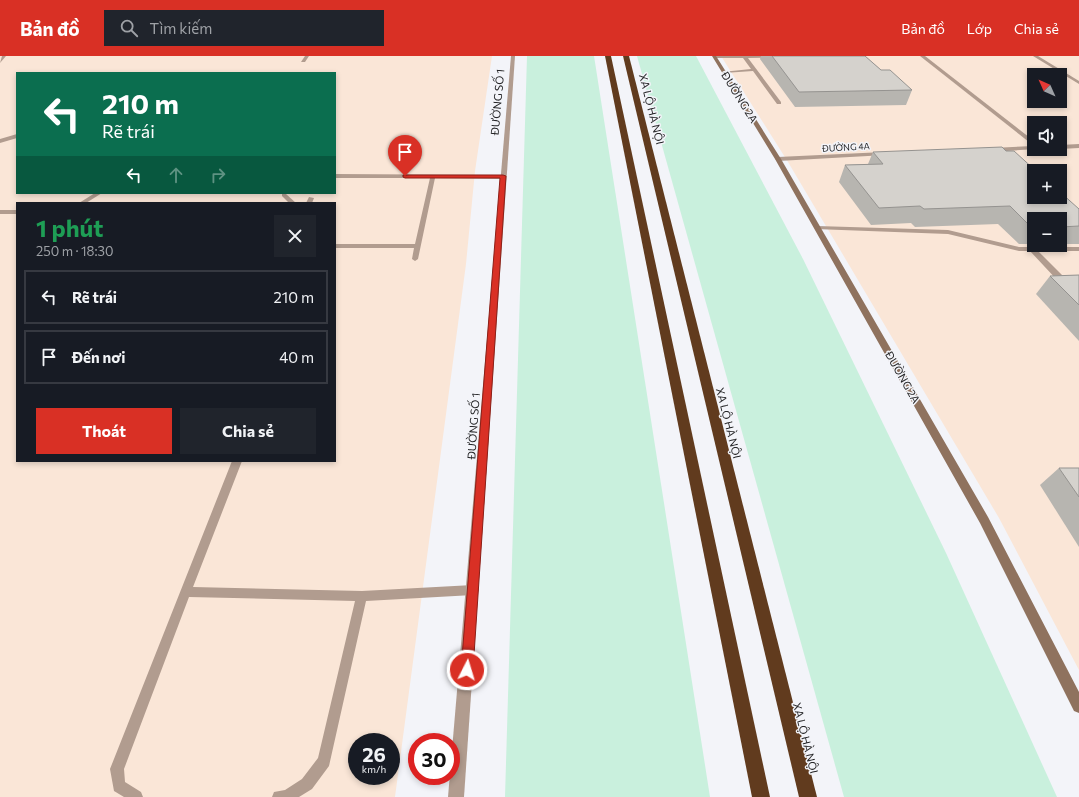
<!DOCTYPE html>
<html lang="vi">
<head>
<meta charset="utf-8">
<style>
	body { margin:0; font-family:Commissioner,sans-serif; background:#20242c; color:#f1f3f6; height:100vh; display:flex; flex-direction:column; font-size:15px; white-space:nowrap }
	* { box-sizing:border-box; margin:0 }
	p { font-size:13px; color:#9ea1a6 }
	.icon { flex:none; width:22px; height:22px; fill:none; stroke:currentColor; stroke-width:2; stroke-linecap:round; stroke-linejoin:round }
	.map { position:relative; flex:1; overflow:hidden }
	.panel { position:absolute; left:16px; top:146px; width:320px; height:260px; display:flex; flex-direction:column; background:#171b24; border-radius:0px; box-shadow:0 2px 6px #0003 }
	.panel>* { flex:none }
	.top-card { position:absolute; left:16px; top:16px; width:320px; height:122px; border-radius:0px; box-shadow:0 2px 6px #0003; background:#0b6e4f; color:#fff; overflow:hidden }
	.needle { width:26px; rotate:315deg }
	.buttons { position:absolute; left:1027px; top:12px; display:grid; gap:8px }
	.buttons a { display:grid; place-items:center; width:40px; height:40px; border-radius:0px; background:#171b24; box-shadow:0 2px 6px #0003; font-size:20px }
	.speed { position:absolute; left:348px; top:677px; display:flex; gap:8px; font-size:20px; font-weight:700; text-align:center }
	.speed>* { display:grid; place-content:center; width:52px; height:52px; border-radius:50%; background:#171b24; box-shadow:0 2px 6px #0003; line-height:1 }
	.speed small { font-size:10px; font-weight:400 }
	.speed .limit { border:6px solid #d22; background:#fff; color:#111 }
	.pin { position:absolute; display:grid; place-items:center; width:34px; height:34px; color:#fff; margin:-41px -17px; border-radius:50% 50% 50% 0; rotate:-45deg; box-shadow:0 0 4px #0007 }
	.pin .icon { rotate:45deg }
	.me { position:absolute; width:44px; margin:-22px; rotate:5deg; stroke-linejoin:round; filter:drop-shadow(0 0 3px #0008) }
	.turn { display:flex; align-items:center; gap:14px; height:84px; padding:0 20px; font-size:18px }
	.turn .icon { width:52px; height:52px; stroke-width:2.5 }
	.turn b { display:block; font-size:28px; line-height:34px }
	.lanes { display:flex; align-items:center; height:38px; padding:0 20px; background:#0003; justify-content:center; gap:20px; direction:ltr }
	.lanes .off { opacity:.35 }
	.round { display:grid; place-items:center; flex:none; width:42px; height:42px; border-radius:0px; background:#20242c }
	.summary { display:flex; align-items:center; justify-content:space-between; height:68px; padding:0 20px }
	h1 { font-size:24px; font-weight:700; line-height:30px; color:#1e9e55 }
	.action { display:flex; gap:8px; margin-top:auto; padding:8px 20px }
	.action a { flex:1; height:46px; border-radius:0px; background:#d93025; color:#fff; font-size:16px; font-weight:700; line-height:46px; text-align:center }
	.action a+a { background:#20242c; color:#f1f3f6 }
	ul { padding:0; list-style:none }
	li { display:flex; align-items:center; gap:12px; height:54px; margin:0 8px 6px; padding:0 12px; border:2px solid #363941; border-radius:0px }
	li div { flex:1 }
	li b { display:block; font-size:15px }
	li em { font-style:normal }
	header { display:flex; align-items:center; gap:24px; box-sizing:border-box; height:56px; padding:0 20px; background:#d93025; color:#fff }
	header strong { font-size:19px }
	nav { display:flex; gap:22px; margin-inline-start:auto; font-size:14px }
	.search { width:280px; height:36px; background:#20242c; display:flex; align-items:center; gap:10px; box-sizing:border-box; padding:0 14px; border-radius:0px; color:#9ea1a6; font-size:15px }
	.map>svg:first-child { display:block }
</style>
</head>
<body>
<header>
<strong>Bản đồ</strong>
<div class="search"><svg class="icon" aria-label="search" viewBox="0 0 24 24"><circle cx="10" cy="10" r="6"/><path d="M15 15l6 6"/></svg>Tìm kiếm</div>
<nav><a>Bản đồ</a><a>Lớp</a><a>Chia sẻ</a></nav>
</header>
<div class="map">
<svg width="1079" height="741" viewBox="0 0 1079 741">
	<rect width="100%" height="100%" fill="#f3f4f9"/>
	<!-- industrial -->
	<g fill="#fae6d7" fill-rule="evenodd">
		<path d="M0,0H492L475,115L466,208L395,741H0ZM17,17H335V137H17ZM17,147H335V405H17ZM357,686H391V720H357Z"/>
		<path d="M721,0H1079V614L999,462L788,106ZM1034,19H1060V45H1034ZM1034,67H1060V93H1034ZM1034,115H1060V141H1034ZM1034,163H1060V189H1034Z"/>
	</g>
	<!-- green -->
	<g fill="#c9f0dd">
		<path d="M527,0H594L710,741H505Z"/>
		<path d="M637,0H696L803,203L946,497L1057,741H844Z"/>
	</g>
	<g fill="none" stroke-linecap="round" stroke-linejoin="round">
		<!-- lane -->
		<g fill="#b19c8f" fill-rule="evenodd">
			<path d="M305,0H309L305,6H301Z"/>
			<path d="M713,0H795L793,1L748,2L781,46V48H777L753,15L724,17L722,16L751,13L743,2H715Z"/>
			<path d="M920,0H925L1034,85V90Z"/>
			<path d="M1033,0H1038L1079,25V28Z"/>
			<path d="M17,78V82L0,87V83Z"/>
			<path d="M335,118L503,119L506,121L503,123L435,122L418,203L415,205L412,203L414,192H335V188H415L430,122H335Z"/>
			<path d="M95,137H102L86,147H79Z"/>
			<path d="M282,138H286L296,147H289L282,140Z"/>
			<path d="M309,141L314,142L312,147H306Z"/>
			<rect x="0" y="154" width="17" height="4"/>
			<path d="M817,170L948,174L1019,191H1079V195H1038L1064,221L1065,223L1061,225H1058L1030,195H1019L948,178L815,173V171Z"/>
			<path d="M232,405H242L193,531L362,535L473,529L477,530L479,534L477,538L473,539L366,545L329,710L312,733L299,741H272L274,736L285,734L302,723L318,702L355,545L189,541L124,713L125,726L141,736L143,741H124L114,735L110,713Z"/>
		</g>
		<!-- street -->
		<g fill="#b19c8f" fill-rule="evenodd">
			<path d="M2,0H6L0,7Z"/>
			<path d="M511,0H515L464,741H448Z"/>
			<path d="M1079,88V92L1060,93V89Z"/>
			<path d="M1034,90V93H1036L992,96L989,94L992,92Z"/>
			<path d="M884,96L887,98L886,99L778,105L775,103L778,101Z"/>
		</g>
		<!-- secondary -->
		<path fill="#8f725e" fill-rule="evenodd" d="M712,0H716L781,103L988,461L1079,636V657L1074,655L980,467L775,103Z"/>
		<!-- highway -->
		<g fill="#613b1e" fill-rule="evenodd">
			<path d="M605,0H611L770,741H752Z"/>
			<path d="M623,0H629L817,741H799Z"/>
		</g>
	</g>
	<!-- wall -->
	<g fill="#b7b5b0">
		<path d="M761,0H865L881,14L912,34L906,49L795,51L760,3Z"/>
		<path d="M873,96L1079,153V188H1060V163H1034V188H1019L998,168L915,171L911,167L871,169L839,126L845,109L868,108Z"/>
		<path d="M1079,219V285L1036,238L1050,220Z"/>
		<path d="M1059,412H1079V491L1040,429Z"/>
	</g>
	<!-- building -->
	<g fill="#d5d2cd" stroke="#959390">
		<path d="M772,0H865L881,14H890L912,34L799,36Z"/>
		<path d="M1002,91L1006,95H1014L1036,115H1034V141H1060V136L1079,153V170L1060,171V163H1034V171H1031L1010,150L924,153L920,150L879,152L845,109L883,108L873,96Z"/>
		<path d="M1079,219V249L1050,220Z"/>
		<path d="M1059,412H1079V441Z"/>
	</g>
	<!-- route -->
	<path fill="#d93025" stroke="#8d1f18" d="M403,119H503L506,120L473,614L471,618L467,620L462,618L461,614L500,122H405L403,121Z"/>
	<g text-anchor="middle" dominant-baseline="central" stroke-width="3" stroke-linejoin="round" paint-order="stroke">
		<!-- far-street labels -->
		<g font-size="9" fill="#262628" stroke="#f3f4f9">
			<text transform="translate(846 91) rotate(-3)">ĐƯỜNG 4A</text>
		</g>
		<!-- street labels -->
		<g font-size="11" fill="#262628" stroke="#f3f4f9">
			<text transform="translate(740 41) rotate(58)">ĐƯỜNG 2A</text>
			<text transform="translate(497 46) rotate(-85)">ĐƯỜNG SỐ 1</text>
			<text transform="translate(652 53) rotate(76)">XA LỘ HÀ NỘI</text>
			<text transform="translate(903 321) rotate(60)">ĐƯỜNG 2A</text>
			<text transform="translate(729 367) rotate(76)">XA LỘ HÀ NỘI</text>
			<text transform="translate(473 370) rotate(-86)">ĐƯỜNG SỐ 1</text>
			<text transform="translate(806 682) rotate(76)">XA LỘ HÀ NỘI</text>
		</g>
	</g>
</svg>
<div class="buttons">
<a><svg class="needle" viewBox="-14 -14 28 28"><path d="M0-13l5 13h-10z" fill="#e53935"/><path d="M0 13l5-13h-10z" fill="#9ea1a6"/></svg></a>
<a><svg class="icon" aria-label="sound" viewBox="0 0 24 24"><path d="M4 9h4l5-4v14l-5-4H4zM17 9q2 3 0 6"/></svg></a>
<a>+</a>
<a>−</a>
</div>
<div class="speed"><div>26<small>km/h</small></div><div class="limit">30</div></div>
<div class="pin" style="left:405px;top:120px;background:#d93025"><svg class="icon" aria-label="arrive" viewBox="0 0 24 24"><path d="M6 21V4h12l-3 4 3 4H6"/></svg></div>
<svg class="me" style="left:467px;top:614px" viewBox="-20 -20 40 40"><circle r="17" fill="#d93025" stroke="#fff" stroke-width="3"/><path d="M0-11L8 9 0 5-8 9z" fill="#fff"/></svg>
<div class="top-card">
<div class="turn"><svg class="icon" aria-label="left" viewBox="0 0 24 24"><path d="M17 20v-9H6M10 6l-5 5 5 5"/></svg><div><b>210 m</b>Rẽ trái</div></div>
<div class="lanes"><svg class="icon" aria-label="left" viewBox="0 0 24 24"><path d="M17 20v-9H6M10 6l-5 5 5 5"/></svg><svg class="icon off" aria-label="ahead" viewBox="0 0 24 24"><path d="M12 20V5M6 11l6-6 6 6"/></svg><svg class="icon off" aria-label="right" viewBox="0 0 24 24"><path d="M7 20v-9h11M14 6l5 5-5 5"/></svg></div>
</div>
<section class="panel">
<div class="summary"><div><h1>1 phút</h1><p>250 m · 18:30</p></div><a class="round"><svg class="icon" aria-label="close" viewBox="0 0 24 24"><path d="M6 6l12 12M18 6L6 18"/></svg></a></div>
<ul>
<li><svg class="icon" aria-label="left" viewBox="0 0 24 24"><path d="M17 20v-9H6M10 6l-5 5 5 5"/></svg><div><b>Rẽ trái</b></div><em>210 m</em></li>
<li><svg class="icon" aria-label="arrive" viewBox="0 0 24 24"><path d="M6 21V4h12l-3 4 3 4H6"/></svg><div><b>Đến nơi</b></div><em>40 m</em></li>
</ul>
<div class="action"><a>Thoát</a><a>Chia sẻ</a></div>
</section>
</div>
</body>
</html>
